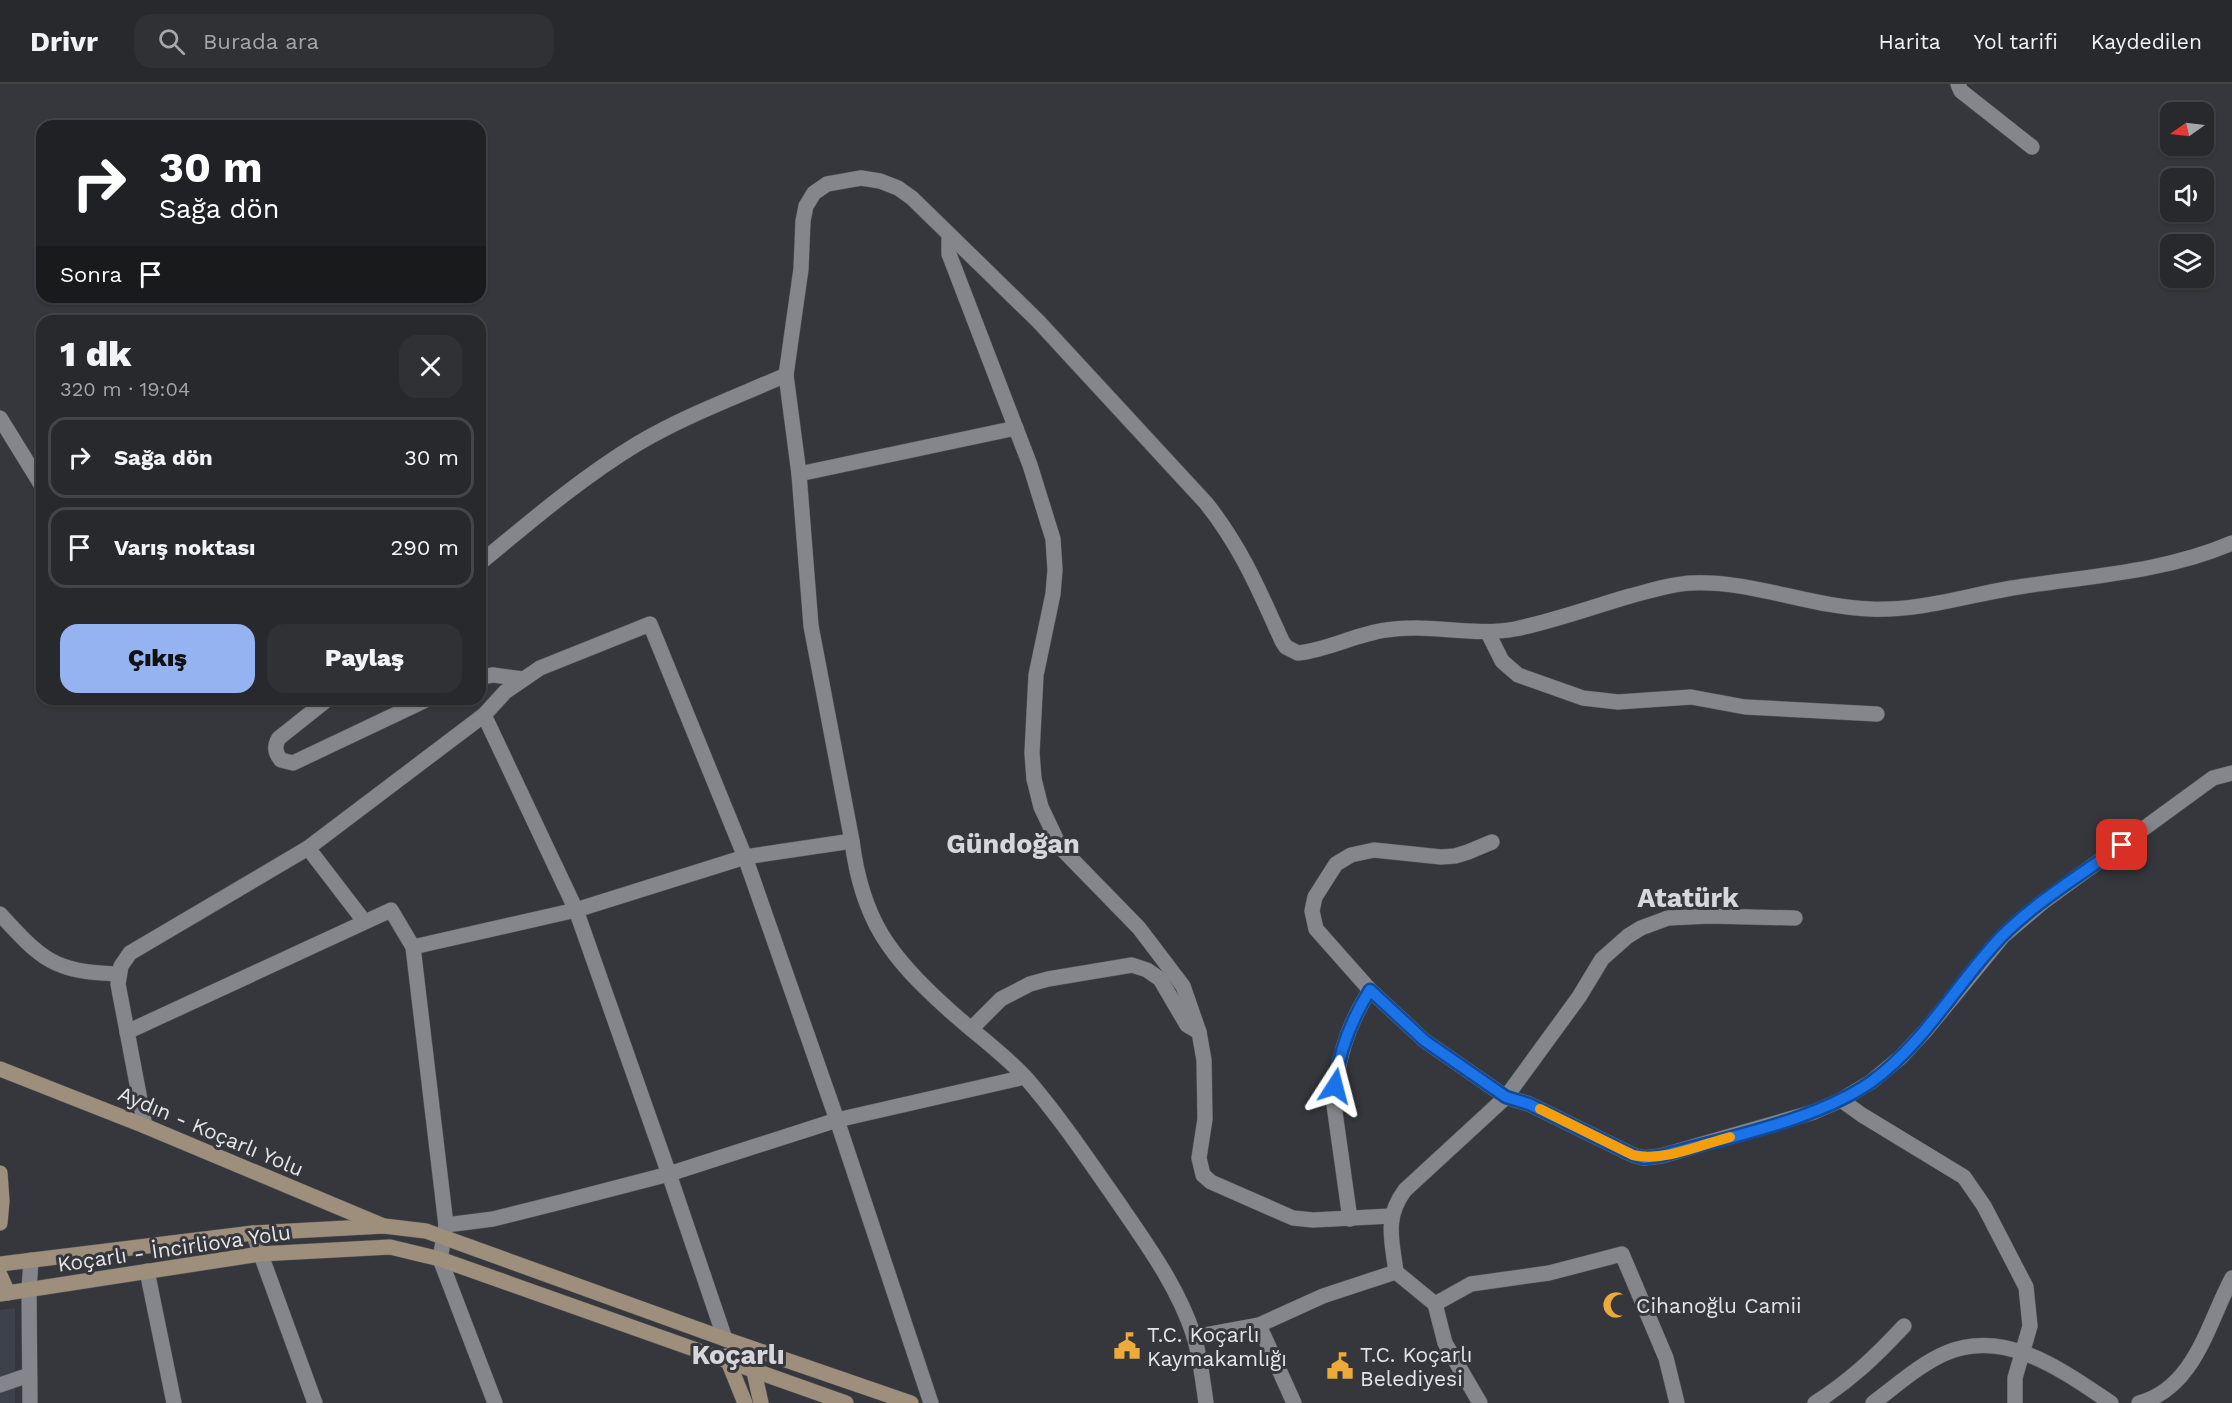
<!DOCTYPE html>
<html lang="tr">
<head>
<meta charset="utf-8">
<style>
	body { margin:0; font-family:"Work Sans",sans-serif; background:#303135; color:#f1f3f6; height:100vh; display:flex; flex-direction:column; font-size:22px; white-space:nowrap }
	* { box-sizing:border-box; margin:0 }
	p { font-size:20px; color:#a5a6aa }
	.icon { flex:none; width:33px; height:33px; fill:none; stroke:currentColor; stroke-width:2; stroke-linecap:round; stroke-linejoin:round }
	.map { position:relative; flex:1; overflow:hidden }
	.panel { position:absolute; left:36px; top:231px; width:450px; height:390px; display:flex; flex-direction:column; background:#28292d; border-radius:18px; box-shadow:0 2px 4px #0004,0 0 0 2px #444549 }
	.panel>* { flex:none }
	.top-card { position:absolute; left:36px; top:36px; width:450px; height:183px; border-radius:18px; box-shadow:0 2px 4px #0004,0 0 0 2px #444549; background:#202124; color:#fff; overflow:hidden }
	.needle { width:39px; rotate:256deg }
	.buttons { position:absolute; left:2160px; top:18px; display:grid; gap:12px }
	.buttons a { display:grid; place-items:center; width:54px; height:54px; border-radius:12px; background:#28292d; box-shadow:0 2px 4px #0004,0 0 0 2px #444549; font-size:30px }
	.pin { position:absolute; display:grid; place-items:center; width:51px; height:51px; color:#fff; margin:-26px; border-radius:12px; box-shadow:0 3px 9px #0006 }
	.me { position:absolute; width:66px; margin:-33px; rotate:9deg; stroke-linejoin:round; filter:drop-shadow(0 0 4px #0008) }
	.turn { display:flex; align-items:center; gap:21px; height:126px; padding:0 24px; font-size:27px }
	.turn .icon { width:78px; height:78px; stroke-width:2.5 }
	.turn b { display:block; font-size:42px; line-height:51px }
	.then { display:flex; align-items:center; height:57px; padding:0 24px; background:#0003; gap:12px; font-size:22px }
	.round { display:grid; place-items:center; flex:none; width:63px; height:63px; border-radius:18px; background:#303135 }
	.summary { display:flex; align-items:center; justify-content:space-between; height:102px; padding:0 24px }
	h1 { font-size:36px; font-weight:800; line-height:45px }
	.button { display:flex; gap:12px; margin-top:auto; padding:12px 24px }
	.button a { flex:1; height:69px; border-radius:18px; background:#95b2f1; color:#111; font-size:24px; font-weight:800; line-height:69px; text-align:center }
	.button a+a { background:#303135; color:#f1f3f6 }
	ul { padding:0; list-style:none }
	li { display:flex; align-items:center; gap:18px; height:81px; margin:0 12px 9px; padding:0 12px; border:3px solid #444549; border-radius:18px }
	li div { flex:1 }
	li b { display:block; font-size:22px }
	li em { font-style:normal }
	header { display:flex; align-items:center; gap:36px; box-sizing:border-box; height:84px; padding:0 30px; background:#28292d; border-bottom:2px solid #444549 }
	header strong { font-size:28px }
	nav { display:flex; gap:33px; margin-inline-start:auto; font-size:21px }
	.search { width:420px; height:54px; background:#303135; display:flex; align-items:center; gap:15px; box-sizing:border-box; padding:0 21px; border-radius:18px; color:#a5a6aa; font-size:22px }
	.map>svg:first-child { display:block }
</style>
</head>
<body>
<header>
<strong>Drivr</strong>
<div class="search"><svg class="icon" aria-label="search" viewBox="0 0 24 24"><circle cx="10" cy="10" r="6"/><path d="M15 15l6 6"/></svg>Burada ara</div>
<nav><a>Harita</a><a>Yol tarifi</a><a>Kaydedilen</a></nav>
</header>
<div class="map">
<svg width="2232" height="1319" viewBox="0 0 2232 1319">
	<rect width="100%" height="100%" fill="#36373c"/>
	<!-- built -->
	<path fill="#3d414b" d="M15,1224V1319H0V1226Z"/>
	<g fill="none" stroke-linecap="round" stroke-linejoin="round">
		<defs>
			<g id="minor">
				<path d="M1958,0L1961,7L2032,63"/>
				<path d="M949,151V170L1030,381L1053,455L1055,486L1053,510L1036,591L1032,669L1034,695L1041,723L1060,763L1139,844L1183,902L1199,948L1204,976L1205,1035L1199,1074L1203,1091L1211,1098L1293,1134L1313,1136L1391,1132"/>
				<path d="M0,334L42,402"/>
				<path d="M799,390L1016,344"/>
				<path d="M480,479C531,437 581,394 637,360C684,332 736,313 786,291"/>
				<path d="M1488,549L1502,577L1518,591L1583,614L1618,618L1691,613L1745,623L1877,630"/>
				<path d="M480,593L493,591L523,595"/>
				<path d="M328,615L279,654C274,662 275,669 281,676L293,679L428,615"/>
				<path d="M484,631L576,826L669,1090L725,1255"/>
				<path d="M1492,758L1468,768L1455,772L1441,773L1374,766L1351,771L1336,780L1315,813L1312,827L1316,845L1370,906L1425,957L1506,1013L1579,913L1602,875L1628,852L1641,844L1668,834L1710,832L1795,834"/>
				<path d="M308,764L364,837"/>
				<path d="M0,830C42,876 54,888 118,890"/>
				<path d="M413,863L576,826L745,773L852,757"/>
				<path d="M971,945L1001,915L1030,900L1048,895L1132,881L1147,886L1160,895L1187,941L1199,948"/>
				<path d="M127,948L391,826L413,863L446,1141L440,1175L495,1319"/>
				<path d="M1841,1016L1862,1031L1964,1093L1984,1122L2026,1203L2030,1242L2015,1294V1319"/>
				<path d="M145,1042L118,900L121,882L130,869L308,764L484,631L505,608L540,584L650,540L745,773L837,1036L931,1319"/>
				<path d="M1350,1135L1334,1021C1336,978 1347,942 1370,906"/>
				<path d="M446,1141L493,1135L565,1117L669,1090L837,1036L1025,993"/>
				<path d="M253,1149L315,1319"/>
				<path d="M147,1187L174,1319"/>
				<path d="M1435,1220L1471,1200L1549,1189L1622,1170L1666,1274L1677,1319"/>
				<path d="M1259,1241L1294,1319"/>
				<path d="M1194,1253L1259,1241L1323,1212L1396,1188"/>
				<path d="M0,1301L29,1291"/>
				<path d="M30,1319L29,1206L31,1176"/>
				<path d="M1206,1319C1203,1297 1200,1273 1194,1252C1177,1200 1143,1155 1113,1111C1085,1071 1058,1031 1026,994C1003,969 973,948 948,925C890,873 862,836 852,757L811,542L799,390L786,291L801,185L803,137L806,122L814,109L827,100L861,94L880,97L898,104L912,114L1038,237L1206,419C1241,463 1259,506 1282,557L1286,563L1298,569C1328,566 1356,550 1386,546C1429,539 1472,553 1515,545C1554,537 1592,523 1630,512C1650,507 1670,500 1691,499C1751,496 1810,523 1871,525C1919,527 1965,512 2012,504C2086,492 2162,489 2232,459"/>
				<path d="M1480,1319L1445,1259L1435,1220L1396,1188C1392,1156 1384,1134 1405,1106L1506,1013L1529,1020L1633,1071L1644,1074L1661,1072L1814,1028L1841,1016L1871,998L1901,973L1926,946L2003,852L2043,818L2213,694L2232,689"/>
				<path d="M1815,1319C1851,1296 1875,1273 1904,1242"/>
				<path d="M1873,1319C1896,1302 1920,1280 1946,1269C2006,1244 2063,1287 2111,1319"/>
				<path d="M2139,1319C2195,1304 2208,1239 2232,1194"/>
			</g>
			<g id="secondary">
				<path d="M0,985L145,1042L381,1141"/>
				<path d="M0,1089L2,1117L0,1139"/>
				<path d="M0,1180L253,1149L384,1142L426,1147L725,1255L911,1319"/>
				<path d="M0,1191L8,1209"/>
				<path d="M0,1210L260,1170L390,1163L440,1175L846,1319"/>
				<path d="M726,1272L745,1319"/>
				<path d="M752,1279L761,1319"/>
			</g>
		</defs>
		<!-- minor casing -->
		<use href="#minor" stroke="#55565a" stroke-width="16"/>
		<!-- secondary casing -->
		<use href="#secondary" stroke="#55565a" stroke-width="16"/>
		<!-- minor -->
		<use href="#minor" stroke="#84868b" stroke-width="15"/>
		<!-- secondary -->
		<use href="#secondary" stroke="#9d8f7b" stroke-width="15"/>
	</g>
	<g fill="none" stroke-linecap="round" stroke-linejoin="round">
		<defs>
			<path id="route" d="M1335,1002C1339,966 1351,936 1370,906L1425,957L1506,1013L1529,1020L1633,1071L1644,1074L1661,1072C1727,1053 1815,1037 1871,998C1925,959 1957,899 2002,852C2037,817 2082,790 2122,761"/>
		</defs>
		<!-- route casing -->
		<use href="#route" stroke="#114b97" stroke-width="15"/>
		<!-- route -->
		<use href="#route" stroke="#1a73e8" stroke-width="10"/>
		<!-- slow -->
		<path stroke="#f59e0b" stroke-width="10" d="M1540,1025L1633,1071C1664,1078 1700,1061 1730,1053"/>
	</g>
	<!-- icons -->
	<defs>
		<symbol id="mosque-bare" viewBox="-9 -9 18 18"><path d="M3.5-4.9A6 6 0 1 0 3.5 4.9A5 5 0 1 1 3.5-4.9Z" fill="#ebaa39" stroke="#36373c" stroke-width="2.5" paint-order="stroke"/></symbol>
		<symbol id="civic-bare" viewBox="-9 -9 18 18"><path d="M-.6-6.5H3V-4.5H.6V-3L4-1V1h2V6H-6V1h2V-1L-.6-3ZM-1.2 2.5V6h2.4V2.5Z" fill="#ebaa39" stroke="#36373c" stroke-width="2.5" paint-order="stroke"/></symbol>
	</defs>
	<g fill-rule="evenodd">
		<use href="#mosque-bare" x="1597" y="1202" width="38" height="38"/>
		<use href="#civic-bare" x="1108" y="1243" width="38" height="38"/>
		<use href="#civic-bare" x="1321" y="1263" width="38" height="38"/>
	</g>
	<g text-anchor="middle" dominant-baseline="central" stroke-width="6" stroke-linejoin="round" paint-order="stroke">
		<!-- street labels -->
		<g font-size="21" fill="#e4e5e8" stroke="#36373c">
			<text transform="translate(211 1047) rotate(23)">Aydın - Koçarlı Yolu</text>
			<text transform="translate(174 1164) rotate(-8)">Koçarlı - İncirliova Yolu</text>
		</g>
		<!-- poi labels -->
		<g font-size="21" fill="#e4e5e8" stroke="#36373c" text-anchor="start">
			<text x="1636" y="1221">Cihanoğlu Camii</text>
			<text x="1147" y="1250">T.C. Koçarlı<tspan x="1147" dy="24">Kaymakamlığı</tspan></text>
			<text x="1360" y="1270">T.C. Koçarlı<tspan x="1360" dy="24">Belediyesi</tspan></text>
		</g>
		<!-- district labels -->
		<g font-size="27" font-weight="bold" fill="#d5d7dc" stroke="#36373c">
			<text x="1013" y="760">Gündoğan</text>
			<text x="1688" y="814">Atatürk</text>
			<text x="738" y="1271">Koçarlı</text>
		</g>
	</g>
</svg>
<div class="buttons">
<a><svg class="needle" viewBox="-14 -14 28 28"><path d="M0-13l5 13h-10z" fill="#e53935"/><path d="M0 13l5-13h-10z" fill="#a5a6aa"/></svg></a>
<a><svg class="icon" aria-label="sound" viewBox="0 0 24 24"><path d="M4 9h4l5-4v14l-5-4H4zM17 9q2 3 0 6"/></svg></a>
<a><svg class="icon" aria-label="layers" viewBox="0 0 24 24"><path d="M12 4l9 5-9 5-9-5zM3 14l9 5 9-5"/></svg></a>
</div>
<div class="pin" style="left:2122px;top:761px;background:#d93025"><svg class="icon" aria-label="arrive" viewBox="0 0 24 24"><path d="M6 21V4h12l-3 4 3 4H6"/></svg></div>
<svg class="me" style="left:1335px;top:1002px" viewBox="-20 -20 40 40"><path d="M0-17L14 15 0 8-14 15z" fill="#1a73e8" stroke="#fff" stroke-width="4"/></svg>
<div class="top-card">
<div class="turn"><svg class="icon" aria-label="right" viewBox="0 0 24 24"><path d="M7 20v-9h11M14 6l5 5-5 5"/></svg><div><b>30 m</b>Sağa dön</div></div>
<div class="then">Sonra<svg class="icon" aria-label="arrive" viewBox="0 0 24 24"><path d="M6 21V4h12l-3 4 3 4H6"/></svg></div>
</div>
<section class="panel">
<div class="summary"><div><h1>1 dk</h1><p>320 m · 19:04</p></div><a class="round"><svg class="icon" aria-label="close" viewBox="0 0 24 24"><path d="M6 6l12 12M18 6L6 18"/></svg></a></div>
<ul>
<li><svg class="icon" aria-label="right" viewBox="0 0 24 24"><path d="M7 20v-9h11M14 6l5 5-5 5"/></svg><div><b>Sağa dön</b></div><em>30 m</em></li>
<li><svg class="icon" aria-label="arrive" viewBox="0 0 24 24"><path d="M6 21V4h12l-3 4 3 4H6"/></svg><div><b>Varış noktası</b></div><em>290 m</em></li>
</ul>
<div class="button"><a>Çıkış</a><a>Paylaş</a></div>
</section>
</div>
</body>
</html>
